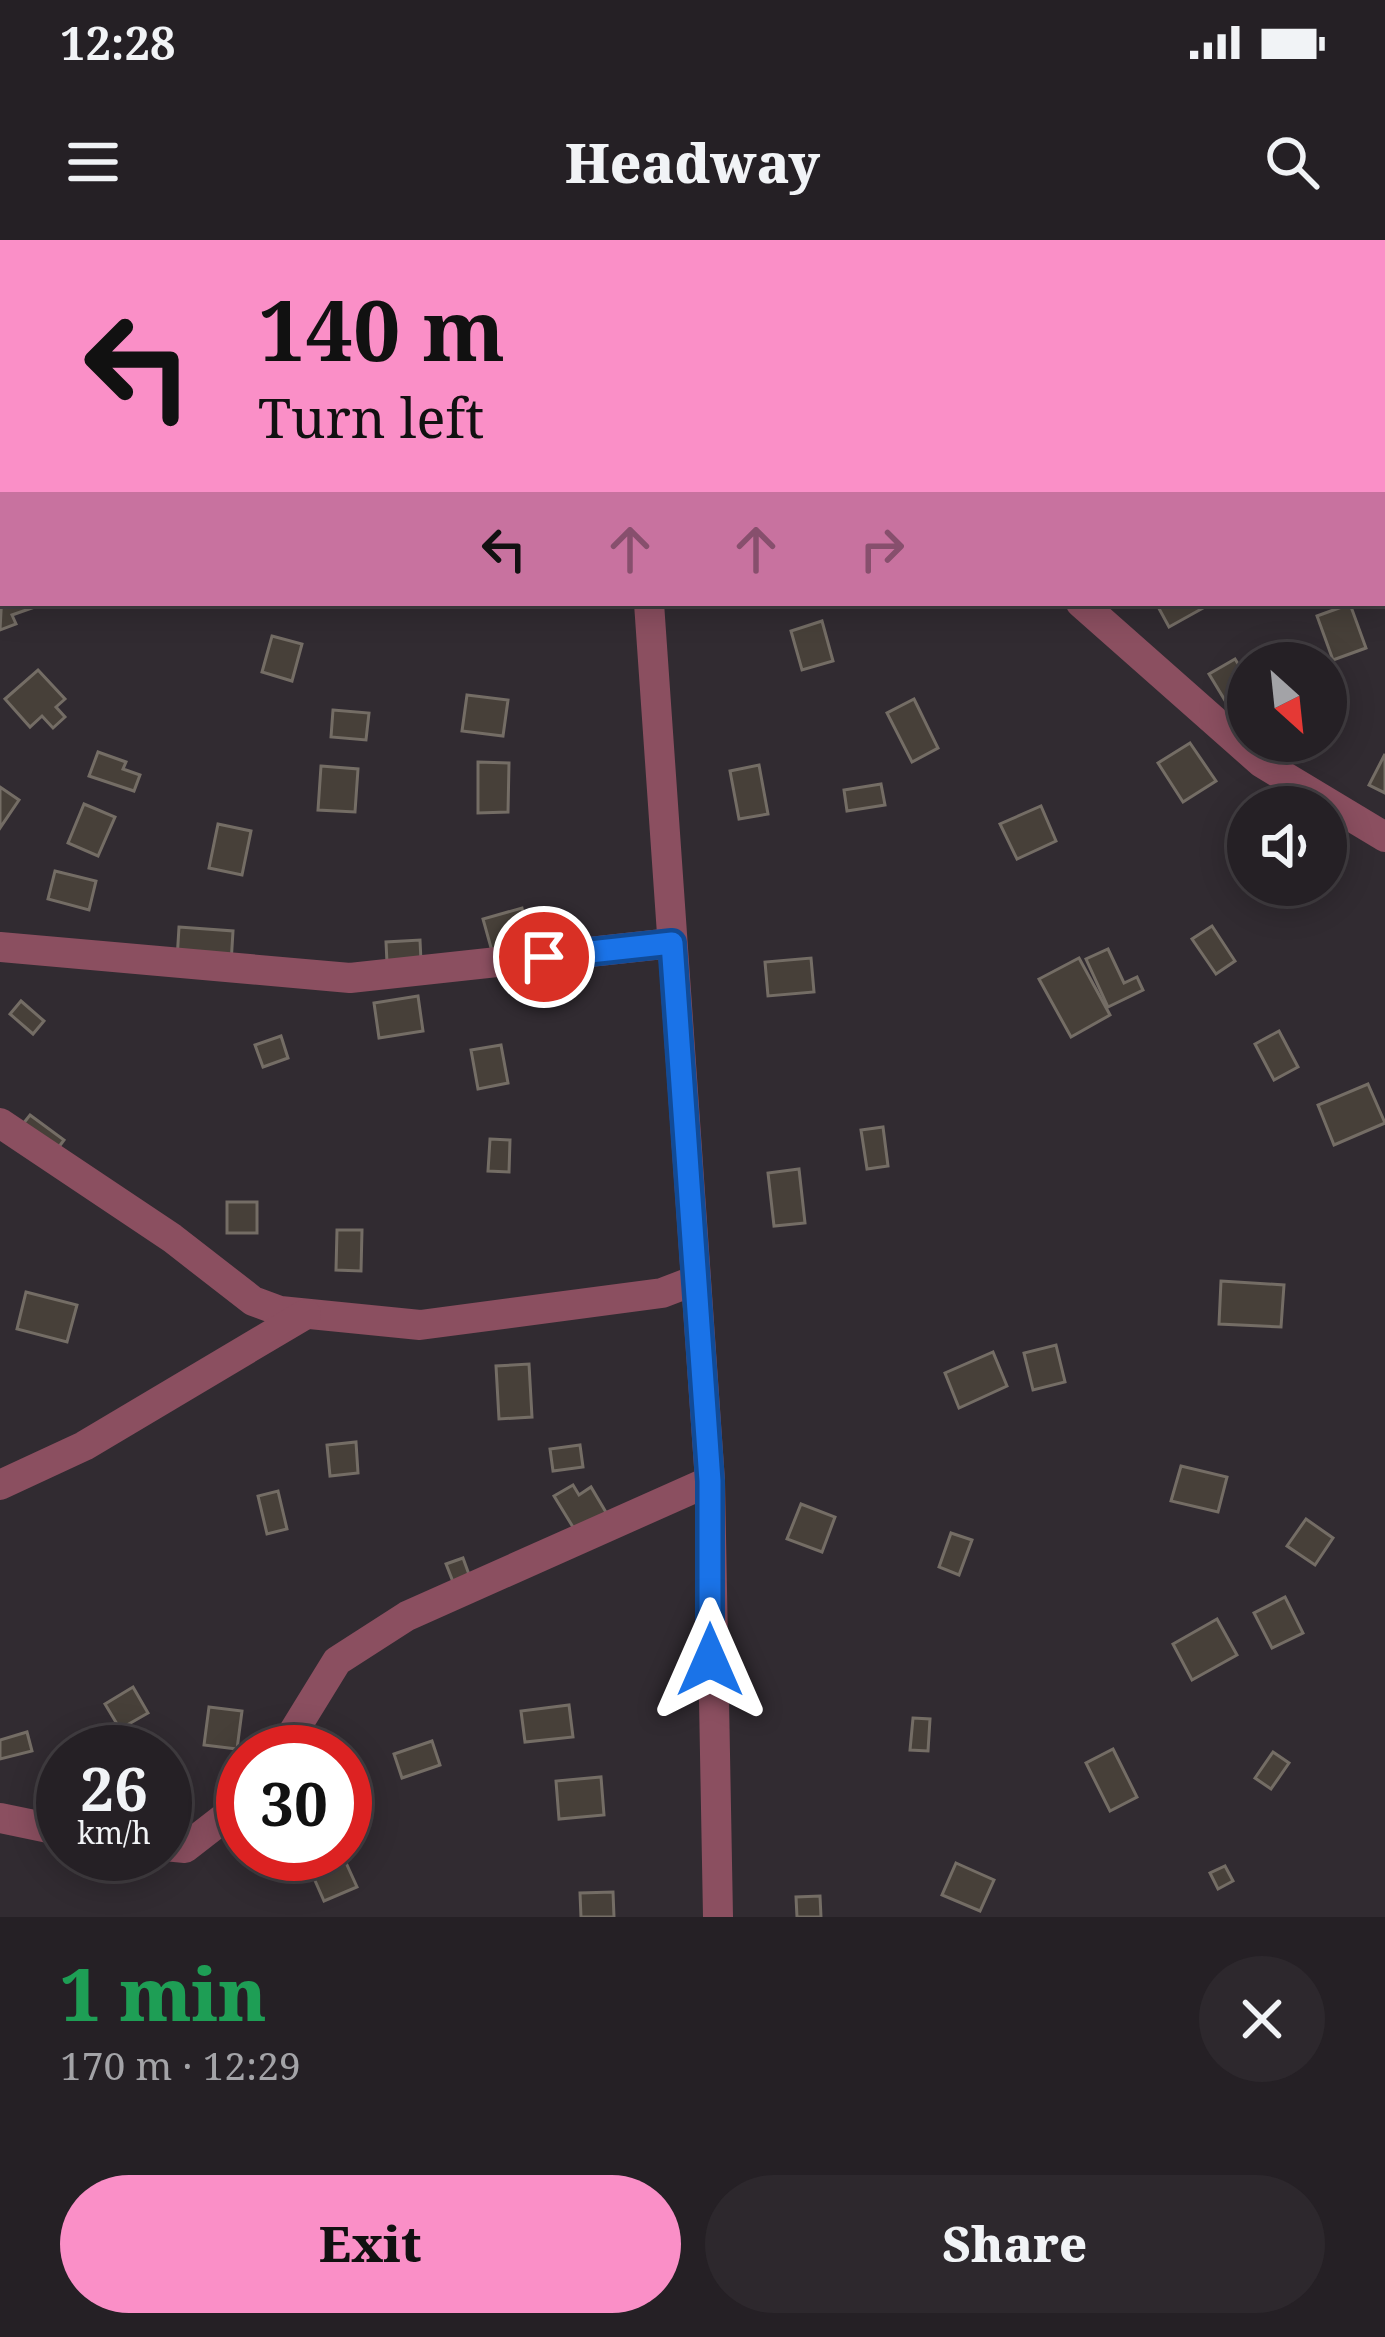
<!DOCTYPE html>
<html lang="en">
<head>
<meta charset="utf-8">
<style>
	body { margin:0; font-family:"Noto Serif",serif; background:#2d282d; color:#f1f3f6; height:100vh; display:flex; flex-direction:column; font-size:45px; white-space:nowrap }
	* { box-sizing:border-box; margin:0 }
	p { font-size:39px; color:#a3a3a7 }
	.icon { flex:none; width:66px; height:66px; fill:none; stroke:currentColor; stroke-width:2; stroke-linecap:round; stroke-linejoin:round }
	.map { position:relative; height:1677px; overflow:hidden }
	.panel { display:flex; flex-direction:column; background:#252025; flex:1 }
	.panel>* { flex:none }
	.guide { position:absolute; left:0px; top:0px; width:1386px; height:366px; box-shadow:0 6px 30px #0003,0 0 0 3px #423e42; background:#fa8fc7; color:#111; overflow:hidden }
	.needle { width:78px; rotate:153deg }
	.tools { position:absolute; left:1227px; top:402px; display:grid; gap:24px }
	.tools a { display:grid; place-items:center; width:120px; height:120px; border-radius:50%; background:#252025; box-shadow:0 6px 30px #0003,0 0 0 3px #423e42; font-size:60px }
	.speed { position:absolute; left:36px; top:1485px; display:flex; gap:24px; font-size:60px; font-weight:700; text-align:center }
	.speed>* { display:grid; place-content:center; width:156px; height:156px; border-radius:50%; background:#252025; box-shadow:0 6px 30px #0003,0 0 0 3px #423e42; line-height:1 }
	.speed small { font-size:30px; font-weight:400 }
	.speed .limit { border:18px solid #d22; background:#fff; color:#111 }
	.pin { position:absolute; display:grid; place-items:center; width:102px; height:102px; color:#fff; margin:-51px; border:6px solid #fff; border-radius:50%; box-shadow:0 3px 12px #0007 }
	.me { position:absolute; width:132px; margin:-66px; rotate:0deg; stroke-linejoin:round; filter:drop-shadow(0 0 9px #0008) }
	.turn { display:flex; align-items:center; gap:42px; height:252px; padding:0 60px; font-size:54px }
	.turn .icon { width:156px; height:156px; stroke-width:2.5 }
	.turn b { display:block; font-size:84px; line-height:102px }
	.lanes { display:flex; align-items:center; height:114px; padding:0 60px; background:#0003; justify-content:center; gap:60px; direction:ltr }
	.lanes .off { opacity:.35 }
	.round { display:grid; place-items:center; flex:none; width:126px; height:126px; border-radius:63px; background:#2d282d }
	.summary { display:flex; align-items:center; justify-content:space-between; height:204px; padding:0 60px }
	h1 { font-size:72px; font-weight:800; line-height:90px; color:#1e9e55 }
	.button { display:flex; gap:24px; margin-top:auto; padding:24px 60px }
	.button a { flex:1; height:138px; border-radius:72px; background:#fa8fc7; color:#111; font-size:48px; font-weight:800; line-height:138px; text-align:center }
	.button a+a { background:#2d282d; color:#f1f3f6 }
	.status { display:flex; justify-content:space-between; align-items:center; height:84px; padding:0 60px; background:#252025; direction:ltr }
	.status svg { height:33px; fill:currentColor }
	header { display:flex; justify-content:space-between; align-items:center; height:156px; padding:0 60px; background:#252025; font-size:54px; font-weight:800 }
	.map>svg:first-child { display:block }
</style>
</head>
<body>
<div class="status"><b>12:28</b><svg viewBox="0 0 49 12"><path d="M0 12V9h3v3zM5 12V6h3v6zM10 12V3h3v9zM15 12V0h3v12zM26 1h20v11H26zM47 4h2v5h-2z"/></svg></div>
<header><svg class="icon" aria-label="menu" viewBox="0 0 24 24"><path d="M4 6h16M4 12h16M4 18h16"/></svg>Headway<svg class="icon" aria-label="search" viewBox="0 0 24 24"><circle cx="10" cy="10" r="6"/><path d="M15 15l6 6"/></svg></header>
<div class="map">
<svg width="1385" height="1677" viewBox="0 0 1385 1677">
	<rect width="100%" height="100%" fill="#312b31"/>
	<!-- building -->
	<g fill="#474039" stroke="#746d65" stroke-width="3">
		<path d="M3,335V363H31L32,368L12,375L16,384L0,390Z"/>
		<path d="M1156,363H1212L1169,387Z"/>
		<path d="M1350,364L1366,408L1333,420L1317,376Z"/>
		<path d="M822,381L833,421L802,430L791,391Z"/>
		<path d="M272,396L302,404L292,441L262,432Z"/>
		<path d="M1235,419L1247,438L1241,442L1248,454L1229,467L1209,434Z"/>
		<path d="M38,430L65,459L56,467L65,477L53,488L42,476L30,487L5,459Z"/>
		<path d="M467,455L508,460L503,496L462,491Z"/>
		<path d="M914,459L938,508L912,522L887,473Z"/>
		<path d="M333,470L369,473L366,500L331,497Z"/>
		<path d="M1190,503L1216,541L1183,562L1158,523Z"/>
		<path d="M98,512L126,522L123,529L140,535L134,551L89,536Z"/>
		<path d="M1385,514V553L1369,545Z"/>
		<path d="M478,522L509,523L508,572L478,573Z"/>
		<path d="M759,525L768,574L739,579L730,531Z"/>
		<path d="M321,526L358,529L355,572L318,570Z"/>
		<path d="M881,544L885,565L847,571L844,550Z"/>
		<path d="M0,547L19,560L0,588Z"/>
		<path d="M84,564L115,577L98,616L68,603Z"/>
		<path d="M1041,566L1056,601L1017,619L1000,584Z"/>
		<path d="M218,584L251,591L242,635L209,628Z"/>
		<path d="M55,631L96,641L89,670L48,659Z"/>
		<path d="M522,668L533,711L495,722L483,679Z"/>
		<path d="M1212,686L1235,721L1216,734L1192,699Z"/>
		<path d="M179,687L233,691L231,724L177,720Z"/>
		<path d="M420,700L421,721L387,723L386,702Z"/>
		<path d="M1108,709L1124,743L1137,737L1143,750L1108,767L1086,719Z"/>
		<path d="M811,718L814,752L768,756L765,722Z"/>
		<path d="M1079,718L1110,775L1071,797L1039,739Z"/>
		<path d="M418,756L423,791L379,798L374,763Z"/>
		<path d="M21,761L44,781L33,794L10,774Z"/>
		<path d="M1279,791L1298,827L1274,840L1255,804Z"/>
		<path d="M281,796L288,818L263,827L255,805Z"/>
		<path d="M501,805L508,843L478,849L471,810Z"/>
		<path d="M1368,844L1385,883L1334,905L1318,865Z"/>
		<path d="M30,875L64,900L50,919L15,894Z"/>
		<path d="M883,887L888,926L867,929L861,890Z"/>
		<path d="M490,899L510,900L509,932L488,931Z"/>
		<path d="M799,929L805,983L774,986L768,933Z"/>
		<rect x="227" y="962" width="30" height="31"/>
		<path d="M337,990H362L361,1031L336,1030Z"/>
		<path d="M1221,1041L1284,1045L1281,1087L1219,1084Z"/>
		<path d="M26,1052L77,1065L67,1102L17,1089Z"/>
		<path d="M1056,1105L1065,1142L1033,1150L1024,1113Z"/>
		<path d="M993,1112L1007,1146L959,1168L945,1133Z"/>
		<path d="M529,1124L532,1177L499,1179L496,1126Z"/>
		<path d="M356,1202L358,1233L330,1236L327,1205Z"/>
		<path d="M580,1205L583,1227L553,1231L550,1209Z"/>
		<path d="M1181,1226L1227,1237L1218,1272L1171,1261Z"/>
		<path d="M573,1245L579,1255L591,1247L607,1274L576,1292L554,1256Z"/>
		<path d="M278,1251L287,1289L267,1294L258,1256Z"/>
		<path d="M801,1264L835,1277L822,1312L787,1299Z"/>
		<path d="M1306,1279L1333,1298L1315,1325L1287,1306Z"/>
		<path d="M951,1293L972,1300L959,1335L939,1327Z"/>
		<path d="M463,1318L475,1351L459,1357L446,1324Z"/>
		<path d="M1285,1357L1303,1393L1272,1408L1254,1373Z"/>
		<path d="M1217,1379L1237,1415L1192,1440L1173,1404Z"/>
		<path d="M133,1447L148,1473L120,1489L105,1464Z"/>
		<path d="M569,1465L573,1497L525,1502L521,1471Z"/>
		<path d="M209,1467L242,1471L237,1509L204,1505Z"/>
		<path d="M913,1478L930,1479L928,1511L910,1510Z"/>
		<path d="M27,1492L32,1511L0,1519V1500Z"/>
		<path d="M432,1501L440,1525L402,1538L394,1514Z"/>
		<path d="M1113,1509L1137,1557L1110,1571L1086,1523Z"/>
		<path d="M1273,1512L1289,1523L1271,1549L1255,1538Z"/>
		<path d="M601,1537L604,1575L559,1579L556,1541Z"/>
		<path d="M319,1614H342L357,1647L324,1661L306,1620Z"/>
		<path d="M956,1623L994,1640L980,1671L942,1655Z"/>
		<path d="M1225,1626L1233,1641L1218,1649L1210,1633Z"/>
		<path d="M613,1652L614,1677H581L580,1653Z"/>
		<path d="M820,1656L821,1677H797L796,1657Z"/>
	</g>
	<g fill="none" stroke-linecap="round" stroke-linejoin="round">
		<!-- minor -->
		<g stroke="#8b4f60" stroke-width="30">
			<path d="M639,0L640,3"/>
			<path d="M885,0V3"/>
			<path d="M1177,0L1178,3"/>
			<path d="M0,141L3,140"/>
			<path d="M1383,159L1385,157"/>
			<path d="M649,363L710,1241L718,1677"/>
			<path d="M1081,363L1262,523L1385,597"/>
			<path d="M0,707L350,738L672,703"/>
			<path d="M0,883L172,998L253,1061L280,1071L420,1085L662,1053L696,1040"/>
			<path d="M0,1245L84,1206L306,1074"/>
			<path d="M281,1512L337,1421L407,1376L710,1241"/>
			<path d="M0,1578L63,1591"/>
			<path d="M165,1606L185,1608L243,1563"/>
		</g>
	</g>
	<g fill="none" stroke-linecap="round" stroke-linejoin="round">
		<defs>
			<path id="route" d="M544,717L672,703L710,1241V1420"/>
		</defs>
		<!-- route casing -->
		<use href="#route" stroke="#114b97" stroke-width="30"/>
		<!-- route -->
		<use href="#route" stroke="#1a73e8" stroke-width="21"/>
	</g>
</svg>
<div class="tools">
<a><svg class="needle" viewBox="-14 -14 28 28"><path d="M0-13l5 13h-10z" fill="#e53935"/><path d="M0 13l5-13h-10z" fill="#a3a3a7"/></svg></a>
<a><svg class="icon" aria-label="sound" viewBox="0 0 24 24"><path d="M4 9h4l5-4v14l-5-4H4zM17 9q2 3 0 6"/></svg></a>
</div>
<div class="speed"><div>26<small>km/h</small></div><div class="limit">30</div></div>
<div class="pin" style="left:544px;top:717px;background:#d93025"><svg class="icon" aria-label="arrive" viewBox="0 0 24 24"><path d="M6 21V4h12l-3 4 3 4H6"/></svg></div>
<svg class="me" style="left:710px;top:1420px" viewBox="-20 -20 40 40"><path d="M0-17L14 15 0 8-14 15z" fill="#1a73e8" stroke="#fff" stroke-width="4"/></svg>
<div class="guide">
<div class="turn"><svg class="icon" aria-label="left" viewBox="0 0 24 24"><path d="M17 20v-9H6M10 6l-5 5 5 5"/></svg><div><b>140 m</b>Turn left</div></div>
<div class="lanes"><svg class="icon" aria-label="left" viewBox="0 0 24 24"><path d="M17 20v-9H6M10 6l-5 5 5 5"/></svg><svg class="icon off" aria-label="ahead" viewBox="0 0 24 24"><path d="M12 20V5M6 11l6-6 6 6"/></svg><svg class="icon off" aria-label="ahead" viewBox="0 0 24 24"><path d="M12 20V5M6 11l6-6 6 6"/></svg><svg class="icon off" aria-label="right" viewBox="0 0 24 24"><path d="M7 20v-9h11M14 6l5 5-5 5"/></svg></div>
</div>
</div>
<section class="panel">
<div class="summary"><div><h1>1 min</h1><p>170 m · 12:29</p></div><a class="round"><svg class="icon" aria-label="close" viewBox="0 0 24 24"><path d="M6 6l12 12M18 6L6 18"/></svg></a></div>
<div class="button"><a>Exit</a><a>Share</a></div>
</section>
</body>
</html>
